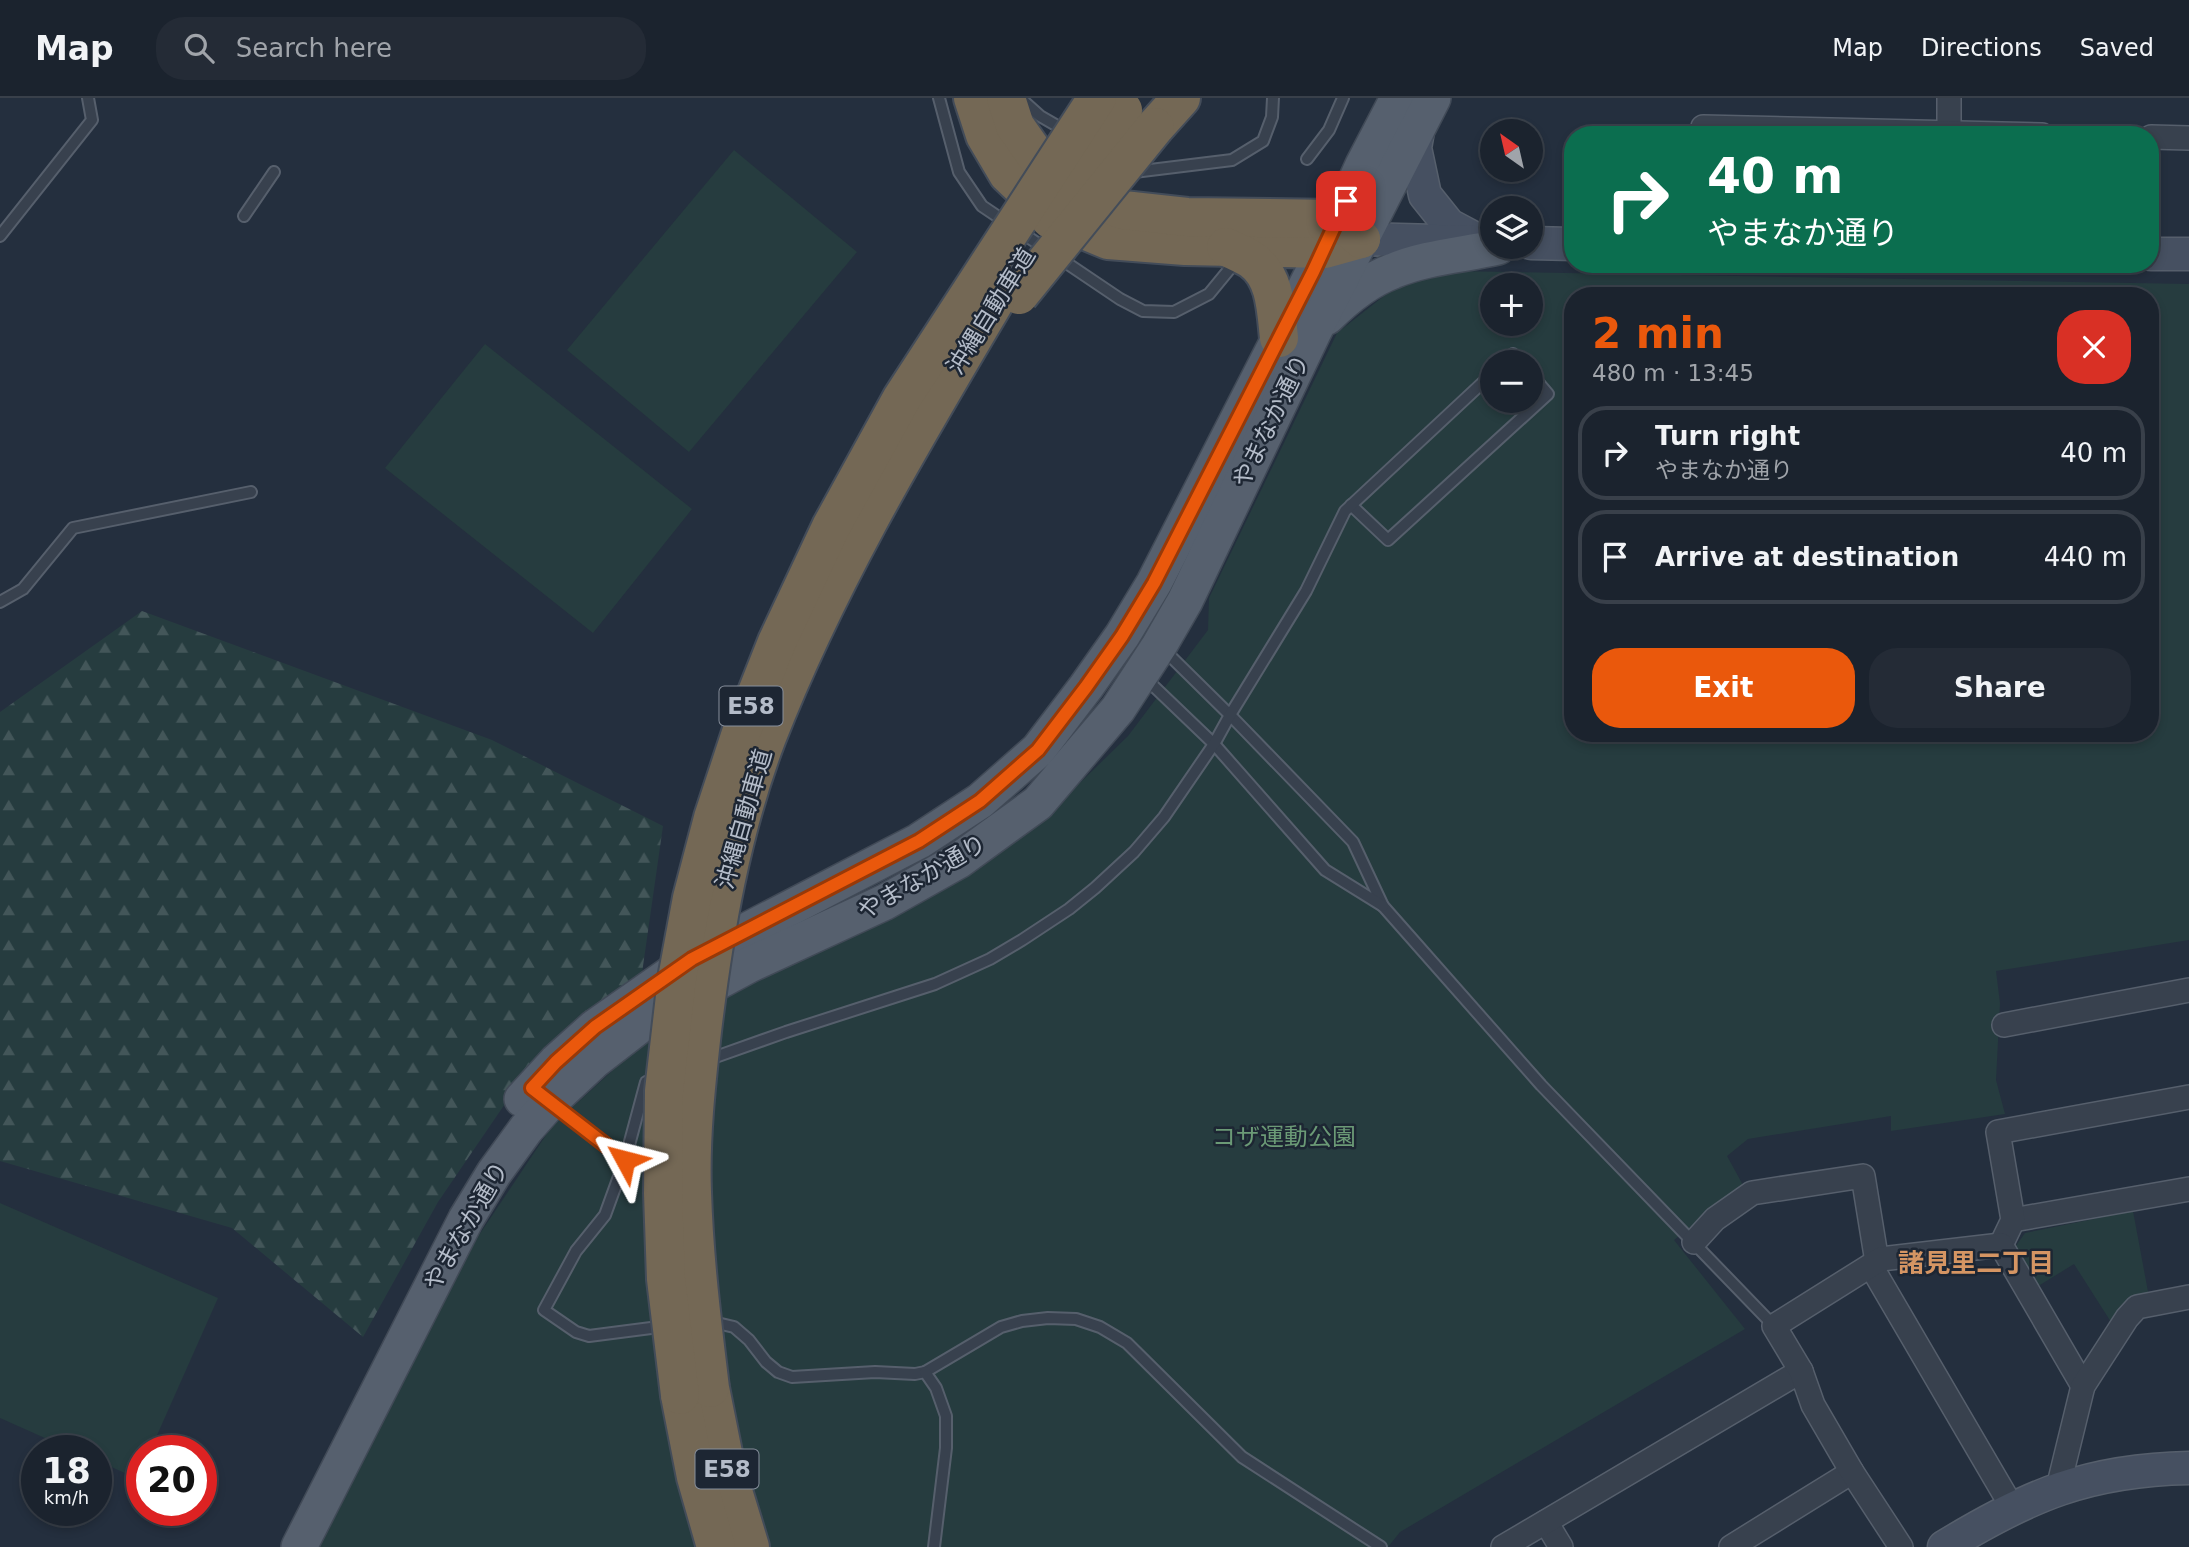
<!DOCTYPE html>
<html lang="en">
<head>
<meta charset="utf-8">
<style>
	body { margin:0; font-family:"DejaVu Sans","Noto Sans JP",sans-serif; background:#242b36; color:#f1f3f6; height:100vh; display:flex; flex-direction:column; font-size:26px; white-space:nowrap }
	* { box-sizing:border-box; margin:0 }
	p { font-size:23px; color:#a0a4aa }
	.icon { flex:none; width:38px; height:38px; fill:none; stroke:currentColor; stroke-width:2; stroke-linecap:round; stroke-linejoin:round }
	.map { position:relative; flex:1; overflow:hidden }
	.panel { position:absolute; left:1564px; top:189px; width:595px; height:455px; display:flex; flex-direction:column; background:#1b232e; border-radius:28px; box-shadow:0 4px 10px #0003,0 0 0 2px #39404a }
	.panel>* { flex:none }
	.hud { position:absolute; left:1564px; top:28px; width:595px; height:147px; border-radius:28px; box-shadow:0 4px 10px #0003,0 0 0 2px #39404a; background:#0b6e4f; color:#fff; overflow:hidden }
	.needle { width:46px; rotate:326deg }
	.controls { position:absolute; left:1480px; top:21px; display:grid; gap:14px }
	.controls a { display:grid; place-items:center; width:63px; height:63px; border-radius:50%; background:#1b232e; box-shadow:0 4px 10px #0003,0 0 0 2px #39404a; font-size:35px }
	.speed { position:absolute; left:21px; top:1337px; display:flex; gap:14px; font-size:35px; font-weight:700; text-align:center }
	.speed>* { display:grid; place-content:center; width:91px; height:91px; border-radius:50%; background:#1b232e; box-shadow:0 4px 10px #0003,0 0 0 2px #39404a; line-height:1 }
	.speed small { font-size:18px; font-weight:400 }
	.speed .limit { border:10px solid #d22; background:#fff; color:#111 }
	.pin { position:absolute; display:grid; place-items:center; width:60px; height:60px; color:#fff; margin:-30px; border-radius:14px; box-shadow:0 4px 10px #0006 }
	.me { position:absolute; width:77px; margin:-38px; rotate:308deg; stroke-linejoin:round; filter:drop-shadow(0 0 5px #0008) }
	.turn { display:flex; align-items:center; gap:24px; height:147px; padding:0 28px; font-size:32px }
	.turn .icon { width:91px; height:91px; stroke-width:2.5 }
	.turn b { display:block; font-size:49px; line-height:60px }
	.round { display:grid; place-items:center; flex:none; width:74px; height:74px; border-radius:28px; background:#242b36 }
	.head { display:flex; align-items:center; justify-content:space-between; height:119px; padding:0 28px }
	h1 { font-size:42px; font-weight:700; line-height:52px; color:#ea580c }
	.action { display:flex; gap:14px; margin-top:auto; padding:14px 28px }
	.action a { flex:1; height:80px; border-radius:28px; background:#ea580c; color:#fff; font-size:28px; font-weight:700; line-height:80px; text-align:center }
	.action a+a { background:#242b36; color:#f1f3f6 }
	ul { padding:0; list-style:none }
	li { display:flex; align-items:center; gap:21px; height:94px; margin:0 14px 10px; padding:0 14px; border:4px solid #39404a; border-radius:28px }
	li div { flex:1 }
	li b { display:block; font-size:26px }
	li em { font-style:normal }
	header { display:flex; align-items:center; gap:42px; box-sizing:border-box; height:98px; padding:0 35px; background:#1b232e; border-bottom:2px solid #39404a }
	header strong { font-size:33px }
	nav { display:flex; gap:38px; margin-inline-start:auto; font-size:24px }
	.search { width:490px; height:63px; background:#242b36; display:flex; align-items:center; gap:18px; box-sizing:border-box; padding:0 24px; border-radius:28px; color:#a0a4aa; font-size:26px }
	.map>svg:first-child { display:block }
</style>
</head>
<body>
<header>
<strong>Map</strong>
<div class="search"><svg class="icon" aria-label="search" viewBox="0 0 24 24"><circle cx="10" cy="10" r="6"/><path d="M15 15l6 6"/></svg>Search here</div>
<nav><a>Map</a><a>Directions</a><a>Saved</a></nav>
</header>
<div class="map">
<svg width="2189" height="1449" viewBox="0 0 2189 1449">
	<defs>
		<pattern id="forest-firs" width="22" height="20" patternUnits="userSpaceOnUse" patternTransform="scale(1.75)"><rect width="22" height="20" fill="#263c3f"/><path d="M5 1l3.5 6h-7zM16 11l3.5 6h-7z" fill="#435659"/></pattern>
	</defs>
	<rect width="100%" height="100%" fill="#242f3e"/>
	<!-- green -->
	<g fill="#263c3f" fill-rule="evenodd">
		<path d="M734,52L857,154L689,354L567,252Z"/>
		<path d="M1453,173L2189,186V842L1996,873L2000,905L1996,982L2005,1016L1891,1033V1018L1748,1041L1727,1058L1743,1087L1674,1142L1745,1231L1400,1434L1388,1449H315L404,1275L479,1137L552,1028L648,940L1047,717L1128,638L1208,532L1209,500L1337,235L1394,190ZM1493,187H1531V226H1493ZM1573,198H2151V635H1573ZM1493,264H1531V303H1493Z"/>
		<path d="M485,246L692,411L593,535L385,370Z"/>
		<path d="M0,1105L218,1200L150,1353H142V1371L138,1381L96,1362V1353H74L0,1320Z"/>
		<path d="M2133,1113L2149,1199L2111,1224L2074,1166L2035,1190L2013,1152L2025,1135Z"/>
	</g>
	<!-- forest -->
	<path fill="url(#forest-firs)" d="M142,513L492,642L663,728L642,875L535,962L438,1104L363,1239L232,1130L0,1063V614Z"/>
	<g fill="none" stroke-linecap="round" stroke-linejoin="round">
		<defs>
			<g id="lane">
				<path d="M939,0L959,74L982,108L1120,201L1143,213L1174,214L1209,196L1232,168"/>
				<path d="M1020,0L1040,18L1066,33"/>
				<path d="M1307,61L1329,32L1343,0"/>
				<path d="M1131,72L1134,74L1232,62L1263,43L1272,19L1273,0"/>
				<path d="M244,118L274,74"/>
				<path d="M0,138L92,22L88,0"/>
				<path d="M1504,264L1513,256L1520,264"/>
				<path d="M1351,407L1388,442L1548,296L1531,276"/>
				<path d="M0,504L23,491L73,430L251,394"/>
				<path d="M1164,552L1230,617L1353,744L1383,808L1541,987L1774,1228"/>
				<path d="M1144,579L1214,646L1325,772L1383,808"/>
				<path d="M707,962L786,934L935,886L990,861L1022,842L1069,811L1095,790L1134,754L1164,719L1214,646L1230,617L1306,493L1345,413L1493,275"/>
				<path d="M553,1006L625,1062"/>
				<path d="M717,1225L734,1229L749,1242L766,1264L778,1274L792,1279L875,1274L915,1276L925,1274L1001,1229L1022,1223L1048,1220L1076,1221L1100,1229L1127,1245L1242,1359L1381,1449"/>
				<path d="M651,1230L589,1238L576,1234L544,1212L576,1153L605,1117L625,1062L646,984L659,979"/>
				<path d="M925,1274L936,1290L946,1318V1350L934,1449"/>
			</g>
			<g id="street">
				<path d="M1949,0V37"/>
				<path d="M1703,37V29L2042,37"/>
				<path d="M2151,39L2189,40"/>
				<path d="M2004,927L2189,892"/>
				<path d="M2013,1122L2189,1091"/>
				<path d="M1694,1144L1715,1121L1752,1095L1863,1078L1877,1164"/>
				<path d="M2001,1147L2013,1122L1998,1034L2189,999"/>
				<path d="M2001,1147L2083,1288"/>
				<path d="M1871,1168L2012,1409"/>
				<path d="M2058,1390L2083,1288L2127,1220L2137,1209L2189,1199"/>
				<path d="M1546,1424L1561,1449"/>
				<path d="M1503,1449L1801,1273"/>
				<path d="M1731,1449L1852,1374"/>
				<path d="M1901,1449L1852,1374L1813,1307L1801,1273L1774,1228L1881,1161L2001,1147"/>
			</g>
			<g id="secondary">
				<path d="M1419,27L1415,50L1425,97L1449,127L1481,144"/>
				<path d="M1361,141L1475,144"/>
				<path d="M1531,145L1573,146"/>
				<path d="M2151,156H2189"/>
				<path d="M1944,1449C2029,1397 2088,1372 2189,1370"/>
			</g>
			<g id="primary">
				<path d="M1327,219C1345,201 1369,182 1393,173C1426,159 1463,157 1498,149"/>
				<path d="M522,1001L556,964L595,929L692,861L919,743L980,703L1038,652L1086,589L1122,538L1154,485L1325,151L1363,67L1398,0"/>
				<path d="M299,1449L466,1121L494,1075L526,1031L550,1004L594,963L647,922L749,867L885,804L958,763L1038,705L1118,611L1159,548L1185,503L1314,233L1433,0"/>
			</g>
			<g id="highway">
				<path d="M973,0L985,37L1008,76L1053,119L1108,142L1185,148L1325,151L1361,141"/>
				<path d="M1006,0L1015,28L1041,65L1076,94L1123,112L1187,119L1338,121L1361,141"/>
				<path d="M1155,29L1181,0"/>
				<path d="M1226,149C1235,153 1244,157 1252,162C1276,179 1276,213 1279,240"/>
				<path d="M710,1290L726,1370L750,1449"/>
				<path d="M680,1297L696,1379L716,1449"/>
			</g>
		</defs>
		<!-- lane casing -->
		<use href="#lane" stroke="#565f6c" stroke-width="14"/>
		<!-- street casing -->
		<use href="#street" stroke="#565f6c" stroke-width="26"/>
		<!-- secondary casing -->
		<use href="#secondary" stroke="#565f6c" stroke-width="35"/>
		<!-- primary casing -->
		<use href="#primary" stroke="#414a57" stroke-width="38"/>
		<!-- highway casing -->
		<use href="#highway" stroke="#434c59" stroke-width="42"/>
		<!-- lane -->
		<use href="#lane" stroke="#38414e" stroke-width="10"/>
		<!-- street -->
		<use href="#street" stroke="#38414e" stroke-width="23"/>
		<!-- secondary -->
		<use href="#secondary" stroke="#465061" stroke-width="32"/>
		<!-- primary -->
		<use href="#primary" stroke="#56606e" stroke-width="35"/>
		<!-- highway -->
		<use href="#highway" stroke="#746855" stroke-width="38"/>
		<defs>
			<g id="highway-bridge">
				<path d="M1050,121L1123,12"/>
				<path d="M1019,197L1155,29"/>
				<path d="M710,1290C702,1225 694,1160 692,1094C690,1040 696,986 702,933C714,833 731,733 767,639C827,485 911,345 995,203"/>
				<path d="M680,1297L666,1181L663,1095L664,993L677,881L692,800L713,720L741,635L777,544L831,429L902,300L1097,0"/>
			</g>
		</defs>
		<!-- highway-bridge casing -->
		<use href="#highway-bridge" stroke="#434c59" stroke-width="42" stroke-linecap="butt"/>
		<!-- highway-bridge -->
		<use href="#highway-bridge" stroke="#746855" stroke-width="38"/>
	</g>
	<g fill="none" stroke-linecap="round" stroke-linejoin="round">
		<defs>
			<path id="route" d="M625,1062L532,990L556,964L595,929L692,861L919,743L980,703L1038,652L1086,589L1122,538L1154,485L1313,174L1346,103"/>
		</defs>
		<!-- route casing -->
		<use href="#route" stroke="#983908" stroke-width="18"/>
		<!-- route -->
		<use href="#route" stroke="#ea580c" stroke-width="12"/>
	</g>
	<g text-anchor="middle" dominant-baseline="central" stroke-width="5" stroke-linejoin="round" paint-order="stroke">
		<!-- shield labels -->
		<g fill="#1d2633" stroke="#878f9c" stroke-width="2">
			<rect x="719.5" y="588.5" width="63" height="39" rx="5"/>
			<rect x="695.5" y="1351.5" width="63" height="39" rx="5"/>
		</g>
		<g font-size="23" font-weight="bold" fill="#b4bcc9">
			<text x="751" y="608">E58</text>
			<text x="727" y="1371">E58</text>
		</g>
		<!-- street labels -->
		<g font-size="24" fill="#b4bcc9" stroke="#1d2633">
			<text transform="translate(991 213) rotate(-58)">沖縄自動車道</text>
			<text transform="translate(1271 323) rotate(-64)">やまなか通り</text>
			<text transform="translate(744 721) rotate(-74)">沖縄自動車道</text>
			<text transform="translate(922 779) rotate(-30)">やまなか通り</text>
			<text transform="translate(466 1128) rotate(-60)">やまなか通り</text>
		</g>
		<!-- park labels -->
		<g font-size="24" fill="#6b9a76" stroke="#1d2633">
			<text x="1284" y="1039">コザ運動公園</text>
		</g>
		<!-- neighbourhood labels -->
		<g font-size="26" font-weight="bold" fill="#d59563" stroke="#1d2633">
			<text x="1976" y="1165">諸見里二丁目</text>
		</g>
	</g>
</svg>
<div class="controls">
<a><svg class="needle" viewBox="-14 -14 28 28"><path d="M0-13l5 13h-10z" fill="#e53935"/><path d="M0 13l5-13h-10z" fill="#a0a4aa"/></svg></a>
<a><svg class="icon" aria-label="layers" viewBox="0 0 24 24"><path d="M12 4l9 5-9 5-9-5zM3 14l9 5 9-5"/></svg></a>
<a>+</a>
<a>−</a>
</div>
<div class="speed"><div>18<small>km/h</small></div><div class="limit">20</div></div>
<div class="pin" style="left:1346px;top:103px;background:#d93025"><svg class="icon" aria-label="arrive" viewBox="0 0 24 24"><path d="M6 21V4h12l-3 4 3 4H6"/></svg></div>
<svg class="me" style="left:625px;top:1062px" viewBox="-20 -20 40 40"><path d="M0-17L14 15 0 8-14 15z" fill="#ea580c" stroke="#fff" stroke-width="4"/></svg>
<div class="hud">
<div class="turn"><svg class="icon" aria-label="right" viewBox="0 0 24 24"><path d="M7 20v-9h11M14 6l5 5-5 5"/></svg><div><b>40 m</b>やまなか通り</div></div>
</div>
<section class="panel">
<div class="head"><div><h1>2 min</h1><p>480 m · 13:45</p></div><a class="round" style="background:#d93025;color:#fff"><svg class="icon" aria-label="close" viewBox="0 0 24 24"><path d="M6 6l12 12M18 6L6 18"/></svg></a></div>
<ul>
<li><svg class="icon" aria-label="right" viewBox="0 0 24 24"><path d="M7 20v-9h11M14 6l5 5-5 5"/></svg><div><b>Turn right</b><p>やまなか通り</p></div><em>40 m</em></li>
<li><svg class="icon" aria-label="arrive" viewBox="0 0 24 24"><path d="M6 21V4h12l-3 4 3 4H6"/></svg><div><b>Arrive at destination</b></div><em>440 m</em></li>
</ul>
<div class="action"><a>Exit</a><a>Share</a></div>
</section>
</div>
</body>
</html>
